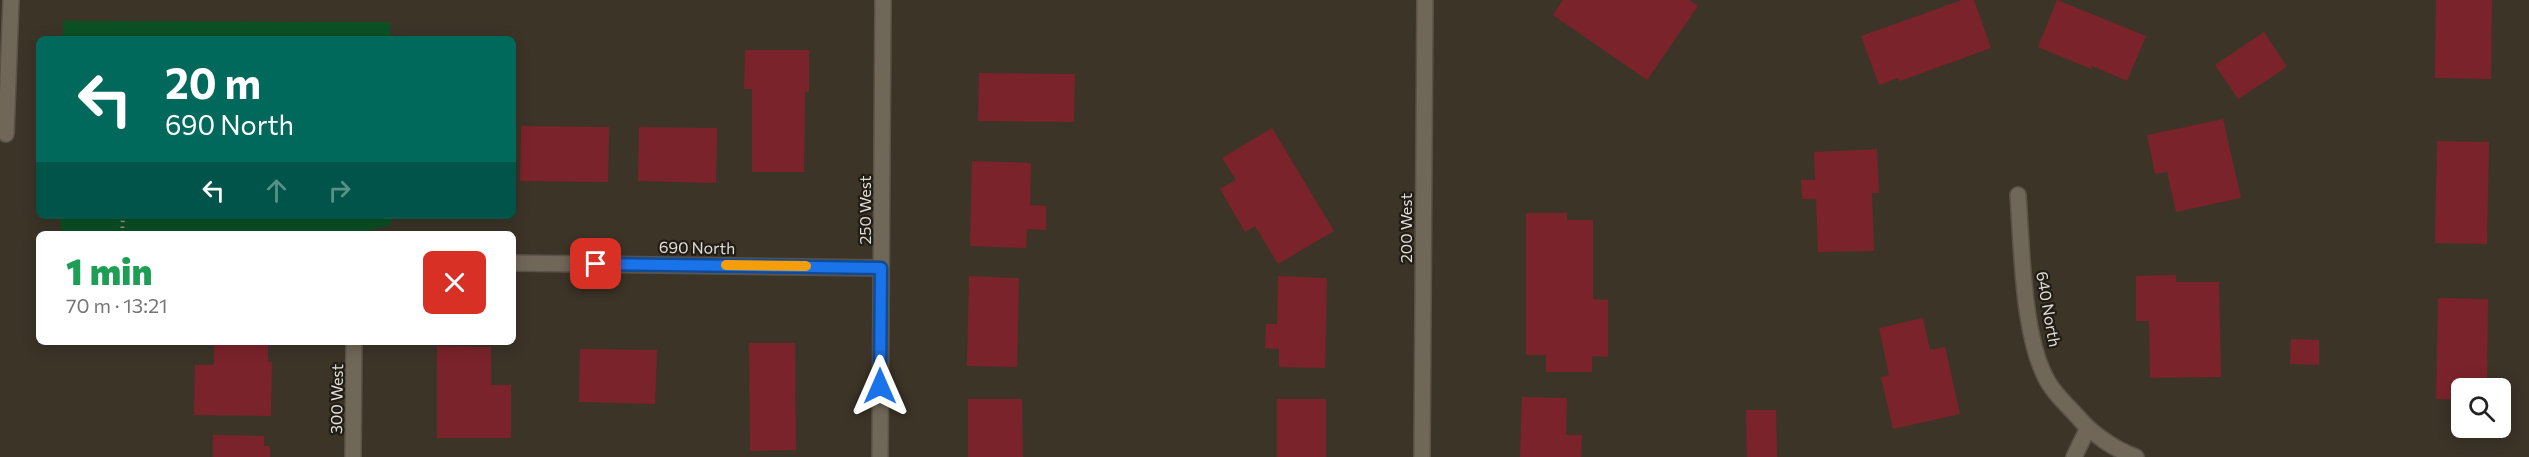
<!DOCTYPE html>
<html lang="en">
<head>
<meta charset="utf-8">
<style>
	body { margin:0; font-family:Commissioner,sans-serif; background:#f2f2f2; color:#222; height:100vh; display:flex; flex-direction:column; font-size:22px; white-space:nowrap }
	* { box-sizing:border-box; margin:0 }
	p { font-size:20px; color:#767676 }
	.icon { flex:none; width:33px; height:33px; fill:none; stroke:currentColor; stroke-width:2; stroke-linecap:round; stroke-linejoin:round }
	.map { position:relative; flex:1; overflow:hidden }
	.sheet { position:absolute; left:36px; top:231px; width:480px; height:114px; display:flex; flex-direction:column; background:#fff; border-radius:9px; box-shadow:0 3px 15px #0003 }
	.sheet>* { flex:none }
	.banner { position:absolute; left:36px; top:36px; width:480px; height:183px; border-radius:9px; box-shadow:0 3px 15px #0003; background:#00695c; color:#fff; overflow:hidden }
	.buttons { position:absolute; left:2451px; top:378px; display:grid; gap:12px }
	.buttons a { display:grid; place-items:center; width:60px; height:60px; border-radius:9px; background:#fff; box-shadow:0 3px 15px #0003; font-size:30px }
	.pin { position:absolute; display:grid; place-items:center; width:51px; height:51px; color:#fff; margin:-26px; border-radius:12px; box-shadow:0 3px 9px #0006 }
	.me { position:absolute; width:66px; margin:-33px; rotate:0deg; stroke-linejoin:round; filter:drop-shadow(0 0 4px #0008) }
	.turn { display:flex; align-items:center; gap:21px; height:126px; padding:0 30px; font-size:27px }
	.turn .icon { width:78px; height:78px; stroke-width:2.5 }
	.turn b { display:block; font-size:42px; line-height:51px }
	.lanes { display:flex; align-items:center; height:57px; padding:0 30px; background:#0003; justify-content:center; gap:30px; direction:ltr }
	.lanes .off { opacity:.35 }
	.round { display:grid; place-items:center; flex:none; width:63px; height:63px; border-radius:9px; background:#f2f2f2 }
	.headline { display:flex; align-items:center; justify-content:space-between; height:102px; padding:0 30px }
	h1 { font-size:36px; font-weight:800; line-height:45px; color:#1e9e55 }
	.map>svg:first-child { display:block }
</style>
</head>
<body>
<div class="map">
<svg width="2529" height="457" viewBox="0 0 2529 457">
	<rect width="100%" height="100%" fill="#3c3427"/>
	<!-- green -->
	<g fill="#0b5124">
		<path d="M63,21L390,22V39H63Z"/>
		<path d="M61,216H391V225L355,234H61Z"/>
	</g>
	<!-- building -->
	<g fill="#7b232a">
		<path d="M1563,0H1689L1698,6L1647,80L1553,15Z"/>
		<path d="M1962,0H1974L1991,48L1900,81L1898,78L1879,85L1861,36Z"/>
		<path d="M2057,0L2146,36L2127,81L2092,66L2091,69L2038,47Z"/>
		<path d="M2436,0H2492L2491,79L2435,78Z"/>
		<path d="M2264,32L2287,67L2238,99L2215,65Z"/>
		<path d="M745,50H809V92H805L804,172H752V89H744Z"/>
		<path d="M979,73L1075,74L1074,122L978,121Z"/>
		<path d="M2223,119L2241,198L2176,212L2167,172L2155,174L2147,135Z"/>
		<path d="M521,126L609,127L608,182L520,181Z"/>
		<path d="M639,127L717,128L716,183L638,181Z"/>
		<path d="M1272,128L1334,231L1278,264L1255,226L1245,232L1220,189L1236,180L1222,158Z"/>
		<path d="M2437,141L2489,142L2487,244L2435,243Z"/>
		<path d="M1877,149L1879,193H1872L1874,251L1818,252L1816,199H1802L1801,180H1815L1814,152Z"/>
		<path d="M972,161L1031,163L1030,205L1046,206V230L1027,229L1026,248L970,246Z"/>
		<path d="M1526,213H1567V220H1593V299L1608,300V357L1592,356V372H1546V355H1526Z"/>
		<path d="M2176,275V282H2219L2221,377L2150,378L2149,321H2136V276Z"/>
		<path d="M969,276L1019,278L1017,367L967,366Z"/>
		<path d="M1278,276L1327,278L1325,368L1279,367V349L1265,348L1266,324H1277Z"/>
		<path d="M2438,298L2488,299L2487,388H2462V400L2436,399Z"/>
		<path d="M1923,318L1930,350L1945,347L1960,414L1893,429L1881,377L1889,375L1879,328Z"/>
		<path d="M2291,339L2319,340V365L2290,364Z"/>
		<path d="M214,342H268V362H272L271,416L194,415L195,365H214Z"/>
		<path d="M749,343H795L796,450L750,451Z"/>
		<path d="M437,346L491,347V385H511V438H437Z"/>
		<path d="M580,349L657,350L655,404L579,402Z"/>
		<path d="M1522,397L1567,398L1566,435H1582L1581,457H1520Z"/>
		<path d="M968,399H1022L1023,457H968Z"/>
		<rect x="1277" y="399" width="49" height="58"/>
		<path d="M1746,410H1776L1777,457H1747Z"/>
		<path d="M213,435L264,436V446H270V457H213Z"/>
	</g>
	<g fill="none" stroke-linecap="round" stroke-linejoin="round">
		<defs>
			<g id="minor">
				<path d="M6,134L11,0"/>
				<path d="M2018,195C2022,247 2022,347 2052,388C2059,398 2069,407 2077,416C2091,433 2115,450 2136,457"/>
				<path d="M513,263L881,268"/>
				<path d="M353,457L354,342"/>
				<path d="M880,457L883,0"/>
				<path d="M1422,457L1425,0"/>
				<path d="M2074,457L2088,428"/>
			</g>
		</defs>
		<!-- minor casing -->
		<use href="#minor" stroke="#595247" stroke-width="18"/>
		<!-- path -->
		<path stroke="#989187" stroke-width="4" stroke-dasharray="1.5 4.5" stroke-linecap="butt" d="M122,234L123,216"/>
		<!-- minor -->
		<use href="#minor" stroke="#706759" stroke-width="15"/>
	</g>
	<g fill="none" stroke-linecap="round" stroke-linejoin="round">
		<defs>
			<path id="route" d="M596,264L881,268L880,386"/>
		</defs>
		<!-- route casing -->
		<use href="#route" stroke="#114b97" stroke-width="15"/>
		<!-- route -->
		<use href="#route" stroke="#1a73e8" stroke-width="10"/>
		<!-- slow -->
		<path stroke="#f59e0b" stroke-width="10" d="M726,265L806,266"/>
	</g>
	<g text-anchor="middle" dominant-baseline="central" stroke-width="4.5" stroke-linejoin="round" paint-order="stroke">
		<!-- street labels -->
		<g font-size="16" fill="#e3ded6" stroke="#201c16">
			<text transform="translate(864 210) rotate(-90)">250 West</text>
			<text transform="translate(1405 228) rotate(-90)">200 West</text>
			<text transform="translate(697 247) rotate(1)">690 North</text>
			<text transform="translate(2049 309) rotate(80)">640 North</text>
			<text transform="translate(336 399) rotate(-89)">300 West</text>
		</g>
	</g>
</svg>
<div class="buttons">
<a><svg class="icon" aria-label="search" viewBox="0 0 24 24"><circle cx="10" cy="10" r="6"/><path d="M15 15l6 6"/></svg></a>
</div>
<div class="pin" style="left:596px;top:264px;background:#d93025"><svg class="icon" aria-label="arrive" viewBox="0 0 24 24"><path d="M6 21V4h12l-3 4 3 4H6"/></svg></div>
<svg class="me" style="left:880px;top:386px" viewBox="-20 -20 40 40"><path d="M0-17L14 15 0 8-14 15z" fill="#1a73e8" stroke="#fff" stroke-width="4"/></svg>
<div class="banner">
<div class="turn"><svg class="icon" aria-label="left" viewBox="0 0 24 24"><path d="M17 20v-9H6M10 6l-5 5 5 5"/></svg><div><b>20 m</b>690 North</div></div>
<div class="lanes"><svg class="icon" aria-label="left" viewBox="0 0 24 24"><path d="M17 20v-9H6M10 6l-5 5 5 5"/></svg><svg class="icon off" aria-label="ahead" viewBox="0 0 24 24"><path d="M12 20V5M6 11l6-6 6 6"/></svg><svg class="icon off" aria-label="right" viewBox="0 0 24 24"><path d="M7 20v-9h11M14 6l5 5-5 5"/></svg></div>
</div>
<section class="sheet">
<div class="headline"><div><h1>1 min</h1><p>70 m · 13:21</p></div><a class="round" style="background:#d93025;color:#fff"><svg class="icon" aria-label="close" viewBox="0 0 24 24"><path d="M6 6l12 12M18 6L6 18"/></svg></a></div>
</section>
</div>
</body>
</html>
